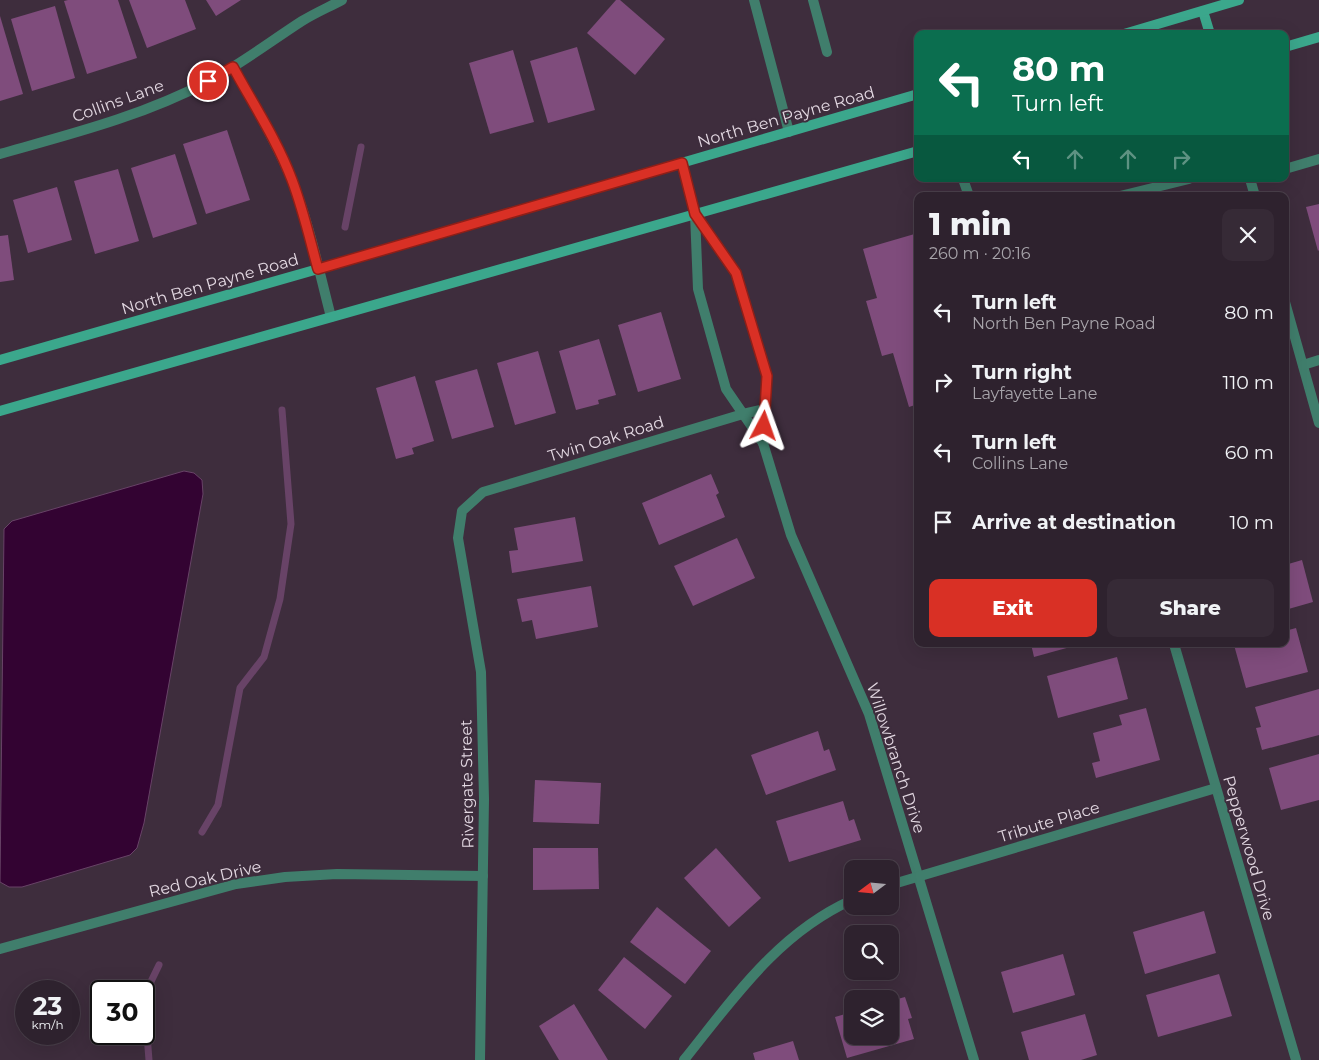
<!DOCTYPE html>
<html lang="en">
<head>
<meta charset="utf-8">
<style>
	body { margin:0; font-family:Montserrat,sans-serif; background:#362a36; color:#f1f3f6; height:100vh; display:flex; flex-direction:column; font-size:19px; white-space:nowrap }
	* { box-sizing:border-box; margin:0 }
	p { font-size:16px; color:#a7a4aa }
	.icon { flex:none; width:28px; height:28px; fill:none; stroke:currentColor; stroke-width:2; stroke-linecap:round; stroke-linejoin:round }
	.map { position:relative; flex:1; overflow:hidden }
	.sheet { position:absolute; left:914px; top:192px; width:375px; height:455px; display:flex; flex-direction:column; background:#2e222e; border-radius:10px; box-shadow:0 5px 20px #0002,0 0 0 1px #493f4a }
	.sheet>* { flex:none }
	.banner { position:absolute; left:914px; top:30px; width:375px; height:152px; border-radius:10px; box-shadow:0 5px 20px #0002,0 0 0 1px #493f4a; background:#0b6e4f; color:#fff; overflow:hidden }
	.needle { width:32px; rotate:254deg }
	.tools { position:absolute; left:844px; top:860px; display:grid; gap:10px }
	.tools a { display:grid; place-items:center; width:55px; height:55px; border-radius:10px; background:#2e222e; box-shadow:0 5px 20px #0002,0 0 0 1px #493f4a; font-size:25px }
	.speed { position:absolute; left:15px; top:980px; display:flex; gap:10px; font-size:25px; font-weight:700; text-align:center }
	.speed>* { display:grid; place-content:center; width:65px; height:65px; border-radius:50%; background:#2e222e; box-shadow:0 5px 20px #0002,0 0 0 1px #493f4a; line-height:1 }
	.speed small { font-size:12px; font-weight:400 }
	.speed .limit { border:2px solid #111; border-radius:8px; background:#fff; color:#111 }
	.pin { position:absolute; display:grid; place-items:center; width:42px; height:42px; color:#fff; margin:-21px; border:2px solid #fff; border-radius:50%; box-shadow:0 1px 5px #0007 }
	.me { position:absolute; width:55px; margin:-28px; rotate:4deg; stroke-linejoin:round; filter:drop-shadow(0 0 4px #0008) }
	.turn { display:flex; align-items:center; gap:18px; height:105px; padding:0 15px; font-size:22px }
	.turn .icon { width:65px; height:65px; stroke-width:2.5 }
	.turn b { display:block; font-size:35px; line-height:42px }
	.lanes { display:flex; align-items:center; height:48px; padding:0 15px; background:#0003; justify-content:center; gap:25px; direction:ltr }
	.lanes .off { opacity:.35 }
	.round { display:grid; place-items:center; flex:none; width:52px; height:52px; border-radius:10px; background:#362a36 }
	.headline { display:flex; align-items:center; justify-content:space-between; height:85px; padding:0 15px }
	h1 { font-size:30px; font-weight:800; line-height:38px }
	.button { display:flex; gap:10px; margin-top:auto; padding:10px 15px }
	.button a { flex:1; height:58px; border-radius:10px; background:#d93025; color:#fff; font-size:20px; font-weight:800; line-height:58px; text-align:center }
	.button a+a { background:#362a36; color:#f1f3f6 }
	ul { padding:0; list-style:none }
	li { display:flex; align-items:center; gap:15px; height:70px; padding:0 15px }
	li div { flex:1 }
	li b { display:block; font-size:19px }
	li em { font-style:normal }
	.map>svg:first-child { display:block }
</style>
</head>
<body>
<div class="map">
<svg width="1319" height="1060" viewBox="0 0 1319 1060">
	<rect width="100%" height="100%" fill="#3e2d3d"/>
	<!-- water -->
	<path fill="#330332" stroke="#684367" d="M184,471L194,473L202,480L203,494L144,823L137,848L130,855L22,887H9L0,882L4,529L12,521Z"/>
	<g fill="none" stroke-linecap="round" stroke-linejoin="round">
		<!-- stream -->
		<g stroke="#684367" stroke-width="7">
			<path d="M345,227L361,147"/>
			<path d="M202,832L218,805L240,688L264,657L280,599L291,524L282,410"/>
			<path d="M144,996L159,965"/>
			<path d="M144,997L149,1060"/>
		</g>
	</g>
	<!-- building -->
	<g fill="#7f4c7c">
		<path d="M68,0H118L137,58L87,74L64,1Z"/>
		<path d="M129,0H185L196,29L147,48Z"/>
		<path d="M206,0H241L216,16Z"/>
		<path d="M616,0H620L665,39L635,75L587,33Z"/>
		<path d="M55,6L75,78L32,91L11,19Z"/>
		<path d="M0,16L23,94L0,101Z"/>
		<path d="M577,47L595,110L548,123L530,61Z"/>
		<path d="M513,50L534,122L490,134L469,63Z"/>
		<path d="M227,130L250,200L206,214L183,144Z"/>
		<path d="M175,154L197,224L153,238L131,168Z"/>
		<path d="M118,169L139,241L95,254L74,181Z"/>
		<path d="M57,187L72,240L28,253L13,200Z"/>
		<path d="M1319,204V250L1318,251L1306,207Z"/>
		<path d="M918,233V404L909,407L893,353L882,356L866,301L877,298L863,249Z"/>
		<path d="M8,235L14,280L0,282V236Z"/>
		<path d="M661,312L681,379L638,392L618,325Z"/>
		<path d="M599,339L616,395L598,400L599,404L576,410L559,351Z"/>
		<path d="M538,351L556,413L515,425L497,363Z"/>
		<path d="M477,369L494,427L452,439L435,381Z"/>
		<path d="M415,376L434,441L412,448L414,454L396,459L376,388Z"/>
		<path d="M711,474L719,493L716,495L725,517L659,545L642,503Z"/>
		<path d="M575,517L583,561L512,573L509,551L518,550L514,528Z"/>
		<path d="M737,538L755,578L693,606L674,566Z"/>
		<path d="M1302,560L1313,602L1285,610V565Z"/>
		<path d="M591,586L598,627L536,639L532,620L522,622L517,599Z"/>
		<path d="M1296,628L1308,672L1246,688L1234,645L1285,644V631Z"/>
		<path d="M1031,644H1081L1034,657Z"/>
		<path d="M1117,657L1128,699L1058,718L1047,676Z"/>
		<path d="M1319,689V735L1262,750L1256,728L1261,727L1255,707Z"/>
		<path d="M1146,708L1160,760L1096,778L1092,763L1100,761L1093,733L1122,725L1119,715Z"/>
		<path d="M818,731L824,751L829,749L836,770L766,795L751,755Z"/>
		<path d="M1319,754V800L1281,810L1269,768Z"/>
		<path d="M535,780L601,783L599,824L533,822Z"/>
		<path d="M843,801L849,821L854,819L861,840L789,862L776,821Z"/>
		<path d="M533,848H598L599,889L533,890Z"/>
		<path d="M716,848L761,898L729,927L684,878Z"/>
		<path d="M657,907L711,951L685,984L630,942Z"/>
		<path d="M1204,911L1216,953L1145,974L1133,932Z"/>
		<path d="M1063,954L1075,995L1013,1013L1001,972Z"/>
		<path d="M624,957L672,996L645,1029L598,990Z"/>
		<path d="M1219,974L1232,1016L1158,1037L1146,995Z"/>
		<path d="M905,997L912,1018L908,1019L914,1039L847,1058L835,1017L852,1012V1036H890V1001Z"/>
		<path d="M574,1004L608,1060H559L539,1026Z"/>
		<path d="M1085,1014L1097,1055L1081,1060H1029L1021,1032Z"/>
		<path d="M793,1041L799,1060H755L753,1053Z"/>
	</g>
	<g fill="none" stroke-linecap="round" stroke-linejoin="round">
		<!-- lane -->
		<g stroke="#407e6c" stroke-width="10">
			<path d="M754,0L789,132"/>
			<path d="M813,0L827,52"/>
			<path d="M1285,169L1319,159"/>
			<path d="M963,179L969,196"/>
			<path d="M1250,179L1255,196"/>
			<path d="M1120,196L1189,179"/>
			<path d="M1285,302L1319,423"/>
			<path d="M1303,365L1319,360"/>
		</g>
		<!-- street -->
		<g stroke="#407e6c" stroke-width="10">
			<path d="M233,67C253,103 275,139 291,178C309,222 319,271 331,317"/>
			<path d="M0,154C71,134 143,116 209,81C241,64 271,41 302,21C315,13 329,7 342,0"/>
			<path d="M682,163L695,214L698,289L726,389L763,443L767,376L736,273L695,214"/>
			<path d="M763,443L791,535L869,714L974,1060"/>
			<path d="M1174,644L1296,1060"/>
			<path d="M890,885L1216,788"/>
			<path d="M0,949L236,884L285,877L337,874L483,876"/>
			<path d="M480,1060L484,799L481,672L458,538L462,511L483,492L743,414L765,409"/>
			<path d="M684,1060C733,999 778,933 852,900"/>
		</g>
		<!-- secondary -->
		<g stroke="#3ba78c" stroke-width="10">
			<path d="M1203,11L1210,34"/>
			<path d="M1124,34L1239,0"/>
			<path d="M1285,47L1319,37"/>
			<path d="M0,360L318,269L918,94"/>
			<path d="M0,411L918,151"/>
		</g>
	</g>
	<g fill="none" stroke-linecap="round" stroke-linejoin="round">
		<defs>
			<path id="route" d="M208,81L233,67C253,104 277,140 292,180C303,209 310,240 318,269L682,163L695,214L736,273L767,376L764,426"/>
		</defs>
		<!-- route casing -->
		<use href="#route" stroke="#8d1f18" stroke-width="12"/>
		<!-- route -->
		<use href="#route" stroke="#d93025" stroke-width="9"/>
	</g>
	<g text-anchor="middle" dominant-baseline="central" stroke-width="4" stroke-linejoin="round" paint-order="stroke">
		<!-- street labels -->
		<g font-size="16" fill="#e3d8e2" stroke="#3e2d3d">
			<text transform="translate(118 101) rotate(-20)">Collins Lane</text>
			<text transform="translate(786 117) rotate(-16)">North Ben Payne Road</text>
			<text transform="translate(210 284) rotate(-16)">North Ben Payne Road</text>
			<text transform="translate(606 439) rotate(-17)">Twin Oak Road</text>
			<text transform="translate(896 758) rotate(72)">Willowbranch Drive</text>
			<text transform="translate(467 784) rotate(-91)">Rivergate Street</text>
			<text transform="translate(1049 822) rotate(-17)">Tribute Place</text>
			<text transform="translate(1249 848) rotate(74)">Pepperwood Drive</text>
			<text transform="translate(205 879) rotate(-13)">Red Oak Drive</text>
		</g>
	</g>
</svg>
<div class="tools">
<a><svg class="needle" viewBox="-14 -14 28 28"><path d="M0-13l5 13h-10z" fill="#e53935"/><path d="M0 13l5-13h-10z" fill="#a7a4aa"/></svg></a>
<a><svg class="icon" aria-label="search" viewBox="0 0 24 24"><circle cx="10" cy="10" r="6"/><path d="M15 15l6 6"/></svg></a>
<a><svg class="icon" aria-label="layers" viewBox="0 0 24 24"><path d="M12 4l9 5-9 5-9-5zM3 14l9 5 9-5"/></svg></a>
</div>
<div class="speed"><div>23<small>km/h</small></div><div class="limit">30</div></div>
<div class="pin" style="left:208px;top:81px;background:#d93025"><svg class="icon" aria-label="arrive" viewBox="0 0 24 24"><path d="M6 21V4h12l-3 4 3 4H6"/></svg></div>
<svg class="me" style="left:764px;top:426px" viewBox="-20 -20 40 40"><path d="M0-17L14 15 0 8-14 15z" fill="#d93025" stroke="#fff" stroke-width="4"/></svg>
<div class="banner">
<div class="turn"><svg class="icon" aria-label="left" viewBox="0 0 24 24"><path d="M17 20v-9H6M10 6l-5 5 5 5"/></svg><div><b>80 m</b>Turn left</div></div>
<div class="lanes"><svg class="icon" aria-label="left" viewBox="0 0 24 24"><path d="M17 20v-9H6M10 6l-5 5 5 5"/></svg><svg class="icon off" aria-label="ahead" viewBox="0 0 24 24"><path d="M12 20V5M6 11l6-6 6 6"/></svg><svg class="icon off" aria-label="ahead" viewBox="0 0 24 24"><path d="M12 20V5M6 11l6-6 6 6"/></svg><svg class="icon off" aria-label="right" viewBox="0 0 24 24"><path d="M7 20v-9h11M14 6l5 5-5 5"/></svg></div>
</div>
<section class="sheet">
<div class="headline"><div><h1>1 min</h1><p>260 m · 20:16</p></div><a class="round"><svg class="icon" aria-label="close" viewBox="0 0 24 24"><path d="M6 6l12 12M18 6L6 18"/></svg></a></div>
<ul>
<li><svg class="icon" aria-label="left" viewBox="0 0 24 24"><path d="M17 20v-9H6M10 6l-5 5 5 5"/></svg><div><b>Turn left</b><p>North Ben Payne Road</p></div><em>80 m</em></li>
<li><svg class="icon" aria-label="right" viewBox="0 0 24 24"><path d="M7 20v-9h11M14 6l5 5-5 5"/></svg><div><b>Turn right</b><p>Layfayette Lane</p></div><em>110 m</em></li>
<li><svg class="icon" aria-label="left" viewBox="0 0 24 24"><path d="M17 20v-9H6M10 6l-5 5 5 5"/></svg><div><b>Turn left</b><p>Collins Lane</p></div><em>60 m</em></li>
<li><svg class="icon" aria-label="arrive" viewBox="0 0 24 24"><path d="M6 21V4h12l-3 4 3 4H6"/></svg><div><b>Arrive at destination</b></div><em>10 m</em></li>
</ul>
<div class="button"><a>Exit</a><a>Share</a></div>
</section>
</div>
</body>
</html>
